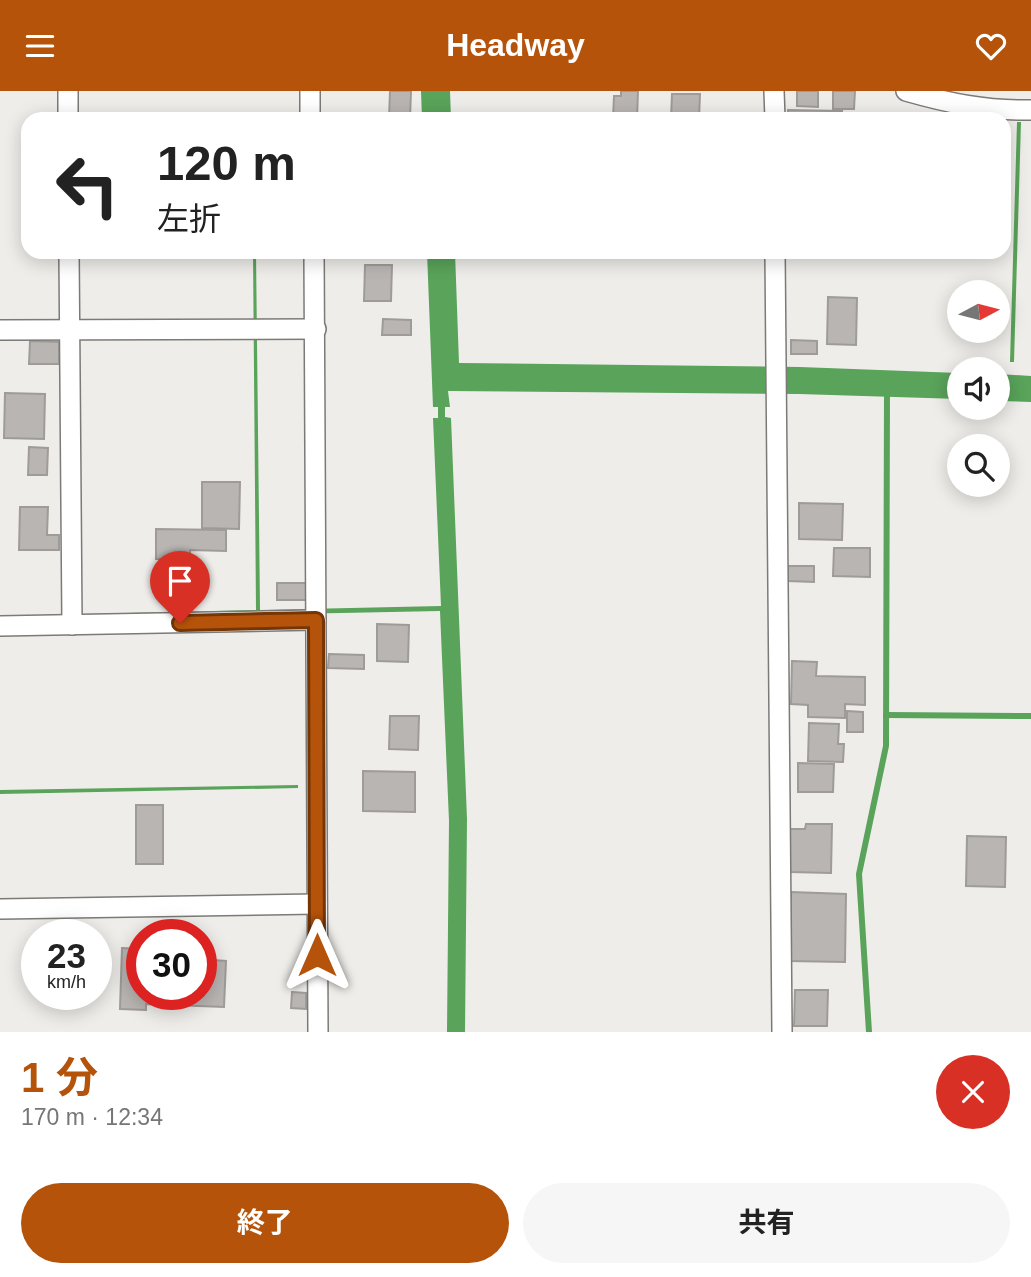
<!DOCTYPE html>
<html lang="ja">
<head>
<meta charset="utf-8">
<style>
	body { margin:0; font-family:Helvetica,"Noto Sans JP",sans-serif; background:#f6f6f6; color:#222; height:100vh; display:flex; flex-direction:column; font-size:26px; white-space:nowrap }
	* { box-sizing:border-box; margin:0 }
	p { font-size:23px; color:#767676 }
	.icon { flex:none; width:38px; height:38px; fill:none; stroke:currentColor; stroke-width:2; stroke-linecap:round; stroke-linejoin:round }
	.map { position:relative; height:941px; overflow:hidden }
	.details { display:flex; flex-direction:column; background:#fff; flex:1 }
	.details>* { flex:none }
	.top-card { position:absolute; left:21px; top:21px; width:990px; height:147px; border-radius:21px; box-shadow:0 4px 18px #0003; background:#fff; color:#222; overflow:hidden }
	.needle { width:46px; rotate:83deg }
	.controls { position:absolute; left:947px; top:189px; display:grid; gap:14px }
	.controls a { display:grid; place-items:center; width:63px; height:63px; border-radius:50%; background:#fff; box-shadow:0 4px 18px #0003; font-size:35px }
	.speed { position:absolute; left:21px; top:828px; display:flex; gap:14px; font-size:35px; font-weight:700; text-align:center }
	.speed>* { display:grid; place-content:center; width:91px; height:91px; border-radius:50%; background:#fff; box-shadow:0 4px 18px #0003; line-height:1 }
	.speed small { font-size:18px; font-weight:400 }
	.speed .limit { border:10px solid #d22; background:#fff; color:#111 }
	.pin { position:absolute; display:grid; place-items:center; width:60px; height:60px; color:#fff; margin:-72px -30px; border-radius:50% 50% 50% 0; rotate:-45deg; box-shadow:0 0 7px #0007 }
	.pin .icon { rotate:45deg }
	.me { position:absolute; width:77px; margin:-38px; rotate:0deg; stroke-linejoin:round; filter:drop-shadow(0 0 5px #0008) }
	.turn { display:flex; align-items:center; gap:24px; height:147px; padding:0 21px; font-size:32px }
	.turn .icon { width:91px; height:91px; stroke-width:2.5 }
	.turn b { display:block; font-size:49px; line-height:60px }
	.round { display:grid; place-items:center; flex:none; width:74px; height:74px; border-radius:37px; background:#f6f6f6 }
	.summary { display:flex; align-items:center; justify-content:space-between; height:119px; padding:0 21px }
	h1 { font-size:42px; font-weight:700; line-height:52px; color:#b45309 }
	.action { display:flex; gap:14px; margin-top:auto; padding:14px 21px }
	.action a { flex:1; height:80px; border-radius:42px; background:#b45309; color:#fff; font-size:28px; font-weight:700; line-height:80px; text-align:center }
	.action a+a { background:#f6f6f6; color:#222 }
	header { display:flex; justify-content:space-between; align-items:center; height:91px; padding:0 21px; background:#b45309; color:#fff; font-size:32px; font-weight:700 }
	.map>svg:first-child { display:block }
</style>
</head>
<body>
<header><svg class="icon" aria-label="menu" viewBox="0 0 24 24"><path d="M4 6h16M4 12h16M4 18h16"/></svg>Headway<svg class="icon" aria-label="heart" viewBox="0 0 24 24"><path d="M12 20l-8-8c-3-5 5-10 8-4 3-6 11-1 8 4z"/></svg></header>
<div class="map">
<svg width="1031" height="941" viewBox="0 0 1031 941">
	<rect width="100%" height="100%" fill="#efede9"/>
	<!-- water -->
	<g fill="#59a35a">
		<path d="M421,0H450L451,28H422Z"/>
		<path d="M1017,31H1021L1014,271H1010Z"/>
		<path d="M253,161H256L260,519L441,515L433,327H438V316H433L427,161H455L459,272L800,276L959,282V308L799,303L448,300L450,316H445V326L451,327L467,728L465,941H447L449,730L440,520L0,529V525L256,519Z"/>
		<path d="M998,283L1031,285V311L998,310Z"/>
		<path d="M298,694V697L0,703V699Z"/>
	</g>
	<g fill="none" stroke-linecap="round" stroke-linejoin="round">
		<!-- stream -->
		<g stroke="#59a35a" stroke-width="6">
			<path d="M886,624L1031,625"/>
			<path d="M869,941L859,783L886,655L887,299"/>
		</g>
	</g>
	<!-- building -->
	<g fill="#b9b5b3" stroke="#9f9b99" stroke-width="2">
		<path d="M390,0H411L410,28H389Z"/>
		<path d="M621,0H638L637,28H613L614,5H621Z"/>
		<path d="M797,0H818V16L797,15Z"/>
		<path d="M833,0H855L854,18H833Z"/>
		<path d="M672,3H700L699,28H671Z"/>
		<path d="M788,19L842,20V28H788Z"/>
		<path d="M365,174H392L391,210H364Z"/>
		<path d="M828,206L857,207L856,254L827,253Z"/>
		<path d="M383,228L411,229V244H382Z"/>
		<path d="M791,249L817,250V263H791Z"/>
		<path d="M30,250L59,251V273H29Z"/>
		<path d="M5,302L45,303L44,348L4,347Z"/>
		<path d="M29,356L48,357L47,384H28Z"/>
		<path d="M202,391H240L239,438L202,437Z"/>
		<path d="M799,412L843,413L842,449L799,448Z"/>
		<path d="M20,416H48L47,444H59V459H19Z"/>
		<path d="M156,438L226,439V460L190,459V469L156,468Z"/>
		<path d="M834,457H870V486L833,485Z"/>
		<path d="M788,475H814V491L788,490Z"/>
		<rect x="277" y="492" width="29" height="17"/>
		<path d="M377,533L409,534L408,571L377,570Z"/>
		<path d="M329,563L364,564V578L328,577Z"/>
		<path d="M792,570L817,571L816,585L865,586V614L845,613V627L808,626V614L791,613Z"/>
		<path d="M847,620L863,621V641H847Z"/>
		<path d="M390,625H419L418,659L389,658Z"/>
		<path d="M809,632L839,633L838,653H844L843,671L808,670Z"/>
		<path d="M798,672L834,673L833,701H798Z"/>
		<path d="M363,680L415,681V721L363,720Z"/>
		<rect x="136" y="714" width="27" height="59"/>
		<path d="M806,733H832L831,782L790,781V738H805Z"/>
		<path d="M967,745L1006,746L1005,796L966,795Z"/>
		<path d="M791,801L846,803L845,871L789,870Z"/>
		<path d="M122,857L142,858V903H201V862H213V869L226,870L224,916L146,913V919L120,918Z"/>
		<path d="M795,899H828L827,935H794Z"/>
		<path d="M292,901L306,902V918L291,917Z"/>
	</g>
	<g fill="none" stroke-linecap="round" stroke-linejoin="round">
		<defs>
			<g id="street">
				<path d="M68,0V28"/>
				<path d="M310,0V28"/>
				<path d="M774,0L775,28"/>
				<path d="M906,0C948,12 986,20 1031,19"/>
				<path d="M69,161L72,534"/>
				<path d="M314,161L318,941"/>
				<path d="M775,161L782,941"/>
				<path d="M0,239L316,238"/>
				<path d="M0,535L316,529"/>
				<path d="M0,818L317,813"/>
			</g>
		</defs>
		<!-- street casing -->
		<use href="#street" stroke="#7c7a77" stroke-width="22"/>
		<!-- street -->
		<use href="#street" stroke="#fff" stroke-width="19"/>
	</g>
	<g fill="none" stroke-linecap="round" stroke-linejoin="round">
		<defs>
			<path id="route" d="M180,532L316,529L317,864"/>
		</defs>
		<!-- route casing -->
		<use href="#route" stroke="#753606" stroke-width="18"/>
		<!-- route -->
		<use href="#route" stroke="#b45309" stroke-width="12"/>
	</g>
</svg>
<div class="controls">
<a><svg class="needle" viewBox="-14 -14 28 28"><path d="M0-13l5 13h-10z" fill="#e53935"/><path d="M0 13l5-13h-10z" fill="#767676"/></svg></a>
<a><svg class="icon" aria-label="sound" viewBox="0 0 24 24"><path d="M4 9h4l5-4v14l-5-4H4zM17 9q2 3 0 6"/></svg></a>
<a><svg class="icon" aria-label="search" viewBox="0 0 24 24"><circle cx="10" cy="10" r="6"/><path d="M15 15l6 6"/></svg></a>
</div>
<div class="speed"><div>23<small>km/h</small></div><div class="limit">30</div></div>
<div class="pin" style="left:180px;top:532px;background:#d93025"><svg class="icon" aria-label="arrive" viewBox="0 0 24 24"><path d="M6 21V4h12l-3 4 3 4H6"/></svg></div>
<svg class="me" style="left:317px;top:864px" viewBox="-20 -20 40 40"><path d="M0-17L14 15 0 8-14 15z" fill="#b45309" stroke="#fff" stroke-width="4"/></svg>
<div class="top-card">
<div class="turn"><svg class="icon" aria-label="left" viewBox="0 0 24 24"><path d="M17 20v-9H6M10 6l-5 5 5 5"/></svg><div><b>120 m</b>左折</div></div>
</div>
</div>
<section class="details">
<div class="summary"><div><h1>1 分</h1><p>170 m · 12:34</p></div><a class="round" style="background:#d93025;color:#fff"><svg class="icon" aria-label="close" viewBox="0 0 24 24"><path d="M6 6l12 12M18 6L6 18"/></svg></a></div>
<div class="action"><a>終了</a><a>共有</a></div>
</section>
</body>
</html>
